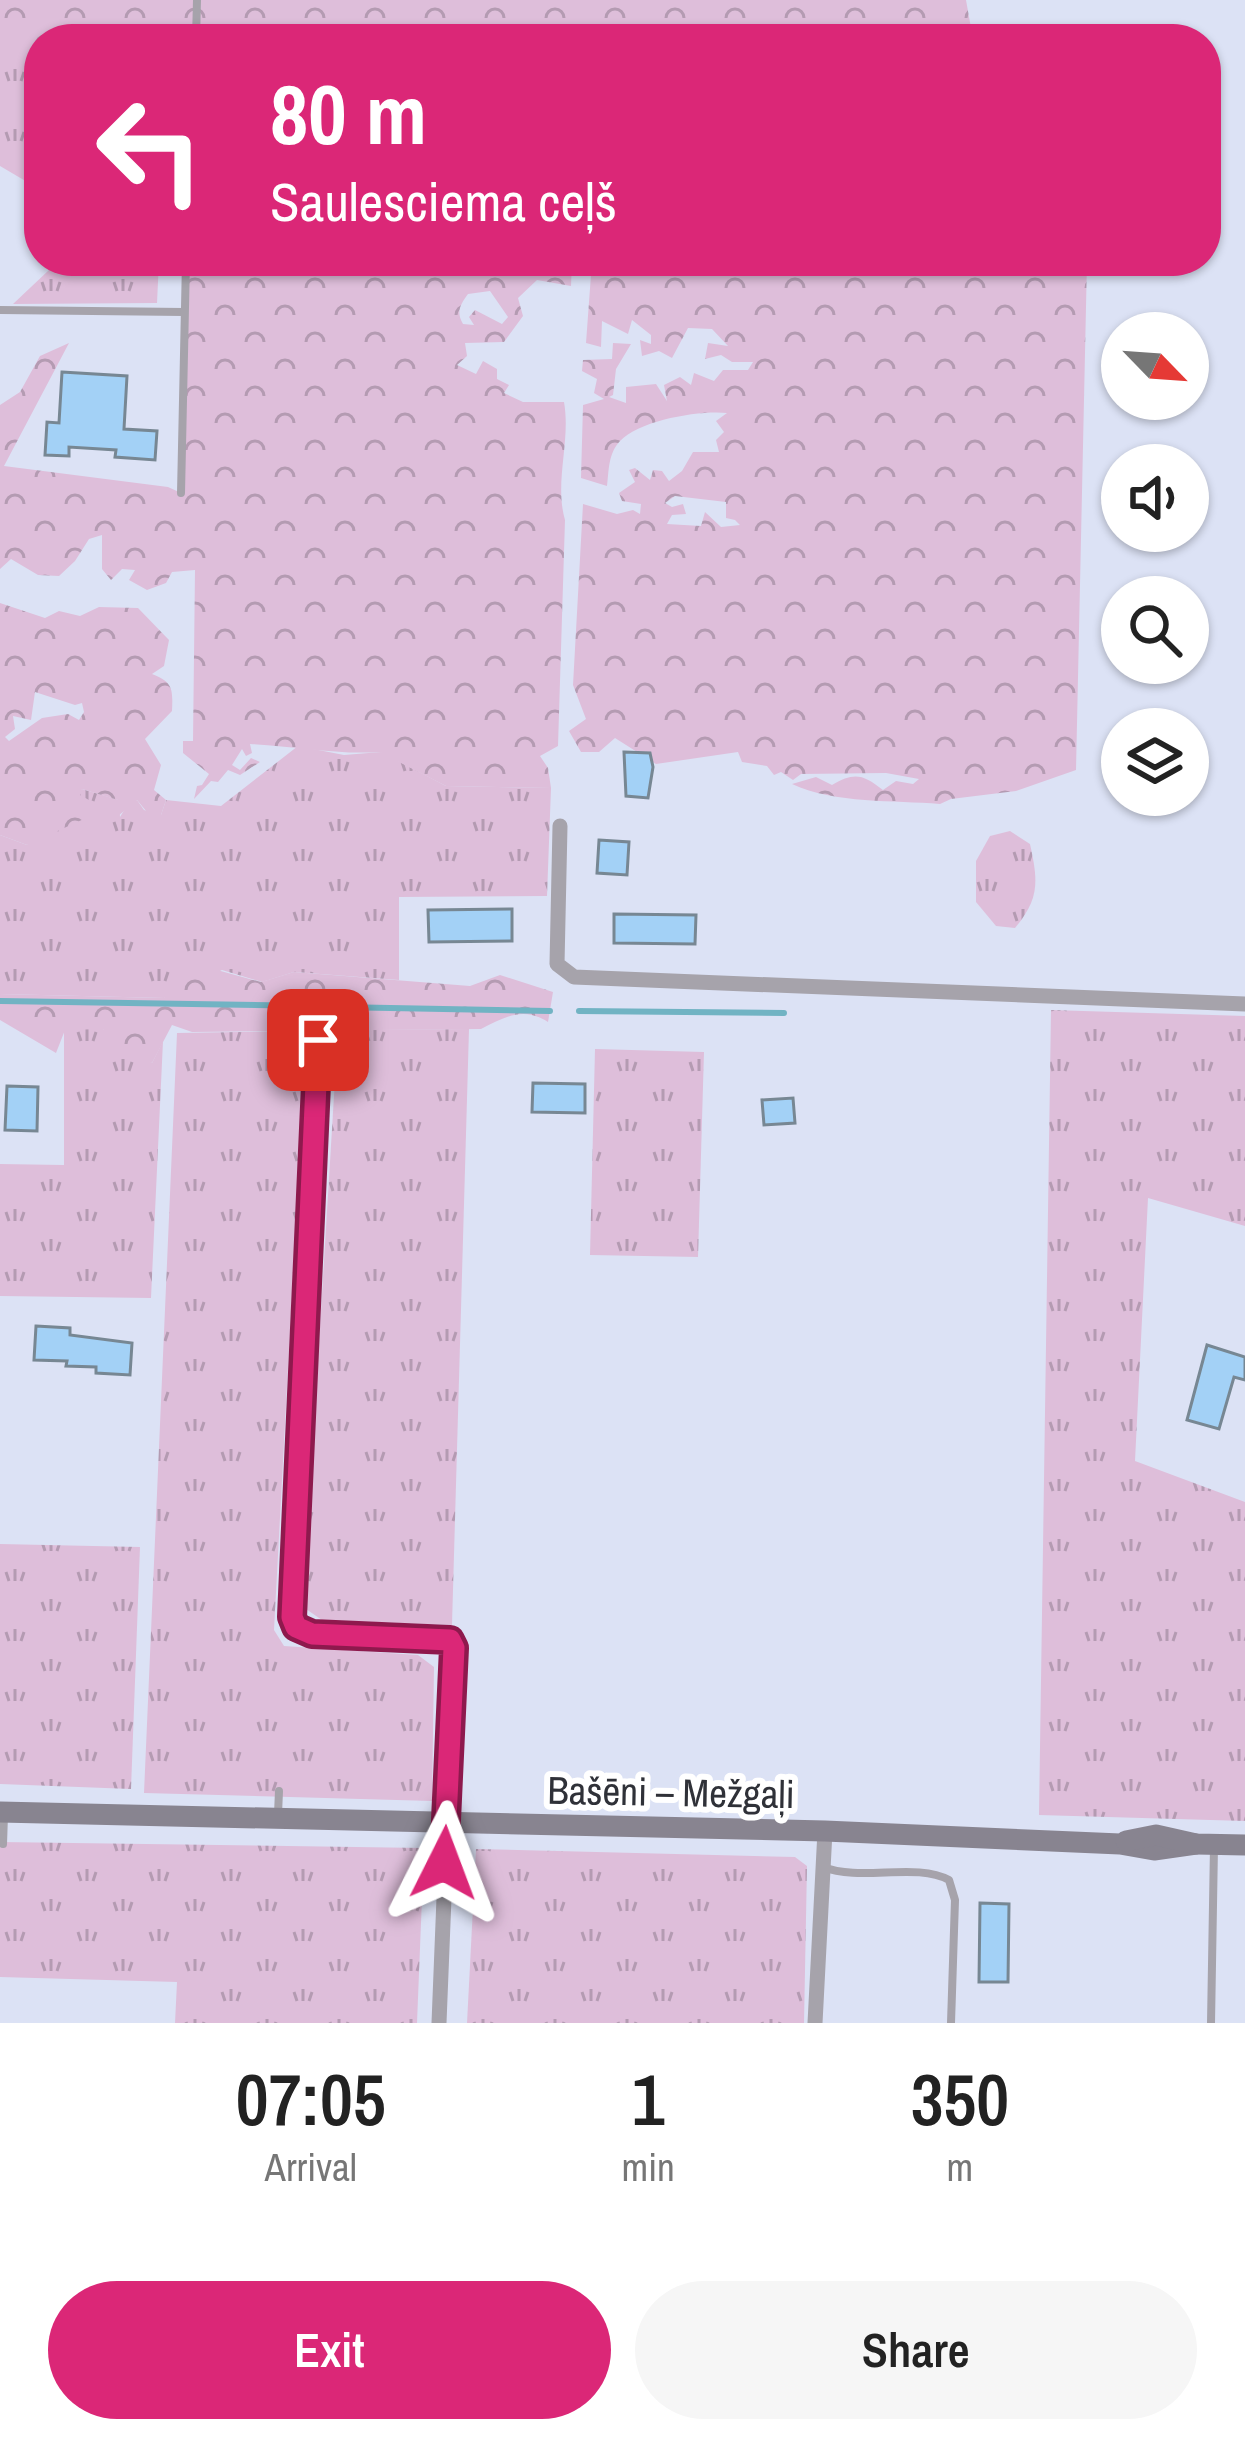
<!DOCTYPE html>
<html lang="en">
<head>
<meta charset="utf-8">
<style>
	body { margin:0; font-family:"Archivo Narrow",sans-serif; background:#f6f6f6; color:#222; height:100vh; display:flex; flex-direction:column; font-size:45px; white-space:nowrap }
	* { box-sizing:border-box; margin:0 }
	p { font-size:39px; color:#767676 }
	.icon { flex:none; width:66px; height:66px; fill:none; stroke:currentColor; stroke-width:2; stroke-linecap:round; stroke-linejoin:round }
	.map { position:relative; height:2023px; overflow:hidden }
	.details { display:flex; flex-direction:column; background:#fff; flex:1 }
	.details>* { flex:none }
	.top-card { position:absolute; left:24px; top:24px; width:1197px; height:252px; border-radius:48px; box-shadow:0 3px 9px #0004; background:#db2777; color:#fff; overflow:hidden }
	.needle { width:78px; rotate:115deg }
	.fabs { position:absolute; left:1101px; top:312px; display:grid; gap:24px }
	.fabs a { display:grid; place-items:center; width:108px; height:108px; border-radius:50%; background:#fff; box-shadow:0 3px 9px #0004; font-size:60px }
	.pin { position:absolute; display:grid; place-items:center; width:102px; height:102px; color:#fff; margin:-51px; border-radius:24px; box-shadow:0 6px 18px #0006 }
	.me { position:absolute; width:132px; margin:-66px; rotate:3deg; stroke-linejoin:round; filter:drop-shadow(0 0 9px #0008) }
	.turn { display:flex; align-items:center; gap:42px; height:252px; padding:0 48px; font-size:54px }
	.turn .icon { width:156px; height:156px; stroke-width:2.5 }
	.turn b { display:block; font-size:84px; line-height:102px }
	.eta { display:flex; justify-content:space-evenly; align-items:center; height:204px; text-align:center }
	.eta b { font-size:72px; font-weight:600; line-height:84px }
	.primary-button { display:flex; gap:24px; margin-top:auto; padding:24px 48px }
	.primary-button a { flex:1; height:138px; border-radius:72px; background:#db2777; color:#fff; font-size:48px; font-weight:600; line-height:138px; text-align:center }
	.primary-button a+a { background:#f6f6f6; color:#222 }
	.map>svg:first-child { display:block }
</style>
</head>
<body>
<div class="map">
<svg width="1245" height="2023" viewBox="0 0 1245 2023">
	<defs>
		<pattern id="grass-tufts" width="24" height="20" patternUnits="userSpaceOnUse" patternTransform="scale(3)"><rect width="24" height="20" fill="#debeda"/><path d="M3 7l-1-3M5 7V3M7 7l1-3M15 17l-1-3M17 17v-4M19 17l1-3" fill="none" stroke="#b49bb2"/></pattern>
		<pattern id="forest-crowns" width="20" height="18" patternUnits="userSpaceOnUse" patternTransform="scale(3)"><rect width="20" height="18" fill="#debeda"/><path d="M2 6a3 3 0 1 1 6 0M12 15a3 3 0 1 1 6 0" fill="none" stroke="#b49bb2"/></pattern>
	</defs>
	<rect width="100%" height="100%" fill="#dce2f5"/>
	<!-- grass -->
	<g fill="url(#grass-tufts)">
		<path d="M0,55H39V246L25,216L34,186L0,166Z"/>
		<path d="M46,261H159L157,303L13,304L49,270Z"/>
		<path d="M298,746L344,755L381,752L446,786L551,788L547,896L399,897V980L294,972L262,982L222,970L164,998L0,994V835L27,845L82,789L119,800L120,817L128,804L137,800L144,810L161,815L166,800L221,806Z"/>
		<path d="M1010,831L1030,844C1038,881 1040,898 1015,928L996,926L976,902V861L990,836Z"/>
		<path d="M1051,1010L1245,1016V1226L1148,1198L1135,1461L1245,1502V1821L1039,1815Z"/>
		<path d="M64,1029H103L152,1063L163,1041L151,1298L0,1296V1164L64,1165Z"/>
		<path d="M469,1029L452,1625L322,1620L303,1607L338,1030Z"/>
		<path d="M306,1031L274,1630L284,1646L418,1655L434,1667L432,1801L144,1793L177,1033Z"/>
		<path d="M595,1049L704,1052L698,1257L590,1255Z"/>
		<path d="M0,1544L140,1547L131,1789L0,1784Z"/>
		<path d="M0,1842L424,1848L417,2023H175L177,1982L0,1977Z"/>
		<path d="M476,1849L795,1857L807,1866L804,2023H467Z"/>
	</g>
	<!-- forest -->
	<g fill="url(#forest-crowns)" fill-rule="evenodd">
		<path d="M0,0H966L973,39H39V55H0Z"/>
		<path d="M186,261H572L571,286L537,280L518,298L523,316L504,342L465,343L467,356L457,365L476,374L483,361L497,369V379L509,385L504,393L523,402H564C571,441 554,482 565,520L558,746L540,756L548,768L551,788L446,786L397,761L386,771L381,752C337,755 294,746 250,744L252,753L246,756L242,749L232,765L240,770L251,758L260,762L240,775L228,770L218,782L211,781L194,799L197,786L202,785L209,774L183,753V741H193L195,570L172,572L166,583L147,590L129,580L135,570L122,569L111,580L102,569V535L89,539L75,561L59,576L38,575L11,559L0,569V405L20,392L40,356L69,343L4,466L168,487L179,492ZM490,291L508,317L502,324L475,310L469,317L474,325L463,324C456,312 460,305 468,294Z"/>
		<path d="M592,261H1087L1076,770L1016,791L951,799L940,804C894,800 835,804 792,784L816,777L832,785C854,772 863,774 883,790L896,781L913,784L919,779L886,773L801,774L793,780L781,772L774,775L767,766L742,762L738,752L656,764L615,738L599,752H581L569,731L586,719L573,685L583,504L617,514L633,510L640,514L641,504L622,501L619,493L635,482L629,470L635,468L650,480L653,470L662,471L669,481L682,471L693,452H719L716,440L724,432L716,421L727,413C700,410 640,420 620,441C608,454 609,470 607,486L581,478L583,405L604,399L594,393L597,379L582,371L583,360L612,359L613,343L631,344L616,369L613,395L609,397L626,403V387L656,384L667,401L664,385L680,377L691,385L694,373L714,381L723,370H748L753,362H732L721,355L705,359L708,343L728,346L712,329L688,328L672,358L659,351L642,356L640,340L651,344V335L632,320L628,334L602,321L601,347L586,343ZM675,496L726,502V518L735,520L740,525L721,527L705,512L701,526L667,524L672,515L686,514L683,504L672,507L665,503Z"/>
		<path d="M0,603L45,618L59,611L80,616L99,607L138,608L169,640L164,666L152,674C173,682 173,689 172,711L145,739L161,765L154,790L166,800L161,815L151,817L137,800L111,822L103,811L118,800L82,789L80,795L98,805L86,818L27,845L0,835ZM35,692L75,705L82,703L84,712L79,720L68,714L42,718L9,741L5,737L15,729L13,716L31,720Z"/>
		<path d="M188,962L261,982L294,972L470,986L500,975L553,992L548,1022C523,1006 505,1017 481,1029L192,1032L172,1025L152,1063L111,1046L103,1029L65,1030L56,1053L0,1020V994L164,998Z"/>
	</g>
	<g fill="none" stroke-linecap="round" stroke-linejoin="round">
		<!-- stream -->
		<g stroke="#71b3c3" stroke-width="6">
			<path d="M0,1001L317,1006"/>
			<path d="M337,1007L550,1011"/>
			<path d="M579,1011L784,1013"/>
		</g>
	</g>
	<!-- building -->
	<g fill="#a3d1f6" stroke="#778793" stroke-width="3">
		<path d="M62,372L127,376L124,429L157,431L155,460L115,457L116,450L69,447V456L45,455L47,422L59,423Z"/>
		<path d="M624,752L650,753L653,767L648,798L626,796Z"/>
		<path d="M599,840L629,842L627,875L597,873Z"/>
		<path d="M512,909V941L429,942L428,910Z"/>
		<path d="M614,914L696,915L695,944L614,943Z"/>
		<path d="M533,1083L585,1084V1113L532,1112Z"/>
		<path d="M7,1086L38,1087L37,1131L5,1130Z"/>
		<path d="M793,1098L795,1123L764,1125L762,1100Z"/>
		<path d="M36,1326L70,1328V1335L132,1343L130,1375L96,1373V1367L66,1366L67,1361L34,1360Z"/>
		<path d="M1207,1345L1245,1357V1380L1234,1377L1219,1429L1187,1420Z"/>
		<path d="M980,1903L1009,1904L1008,1982H979Z"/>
	</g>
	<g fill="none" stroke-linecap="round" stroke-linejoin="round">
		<!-- lane -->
		<g stroke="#a6a3ab" stroke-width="8">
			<path d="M196,39L197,0"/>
			<path d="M0,310L184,312"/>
			<path d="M181,493L186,261"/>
			<path d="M278,1814L279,1791"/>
			<path d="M3,1844L4,1815"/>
			<path d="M823,1867C861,1882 916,1862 949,1880L955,1900L951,2023"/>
			<path d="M1211,2023L1214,1846"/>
		</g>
		<!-- street -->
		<g stroke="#a6a3ab" stroke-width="15">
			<path d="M560,826L557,964L574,977L1245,1004"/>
			<path d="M318,1041L292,1617L296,1627L312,1633L450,1640L454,1648L439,2023"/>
			<path d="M815,2023L825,1831"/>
		</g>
		<!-- secondary -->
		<g stroke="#888490" stroke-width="21">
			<path d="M0,1812L825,1831L1120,1844L1154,1850L1196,1844"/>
			<path d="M1126,1841L1156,1835L1196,1844L1245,1845"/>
		</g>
	</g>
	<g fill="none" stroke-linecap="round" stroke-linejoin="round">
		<defs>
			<path id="route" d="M318,1040L292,1617L296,1627L312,1634L450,1640L454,1648L444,1863"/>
		</defs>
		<!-- route casing -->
		<use href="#route" stroke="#8e194d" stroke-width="30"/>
		<!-- route -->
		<use href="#route" stroke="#db2777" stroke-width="21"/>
	</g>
	<g text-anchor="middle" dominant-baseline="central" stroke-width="12" stroke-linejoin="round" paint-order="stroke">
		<!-- street labels -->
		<g font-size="39" fill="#2f3138" stroke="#fff">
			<text transform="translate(671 1792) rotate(1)">Bašēni – Mežgaļi</text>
		</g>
	</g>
</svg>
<div class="fabs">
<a><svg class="needle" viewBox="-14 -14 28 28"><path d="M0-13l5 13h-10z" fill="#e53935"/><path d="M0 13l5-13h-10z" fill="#767676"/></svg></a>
<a><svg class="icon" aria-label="sound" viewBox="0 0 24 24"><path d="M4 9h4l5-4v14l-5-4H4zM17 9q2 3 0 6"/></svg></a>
<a><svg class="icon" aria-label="search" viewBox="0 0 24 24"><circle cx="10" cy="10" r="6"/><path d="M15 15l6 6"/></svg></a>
<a><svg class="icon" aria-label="layers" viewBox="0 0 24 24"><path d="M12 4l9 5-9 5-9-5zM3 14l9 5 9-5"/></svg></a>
</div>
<div class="pin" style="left:318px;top:1040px;background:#d93025"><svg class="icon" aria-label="arrive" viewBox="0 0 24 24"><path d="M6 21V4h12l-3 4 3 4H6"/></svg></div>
<svg class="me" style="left:444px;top:1863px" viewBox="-20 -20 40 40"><path d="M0-17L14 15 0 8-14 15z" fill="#db2777" stroke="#fff" stroke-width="4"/></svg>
<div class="top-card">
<div class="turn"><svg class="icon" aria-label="left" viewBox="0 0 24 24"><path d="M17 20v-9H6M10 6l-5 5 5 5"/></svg><div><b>80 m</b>Saulesciema ceļš</div></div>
</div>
</div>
<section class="details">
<div class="eta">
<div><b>07:05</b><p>Arrival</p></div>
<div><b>1</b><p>min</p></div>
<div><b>350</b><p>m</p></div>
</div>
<div class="primary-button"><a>Exit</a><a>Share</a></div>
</section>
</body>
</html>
